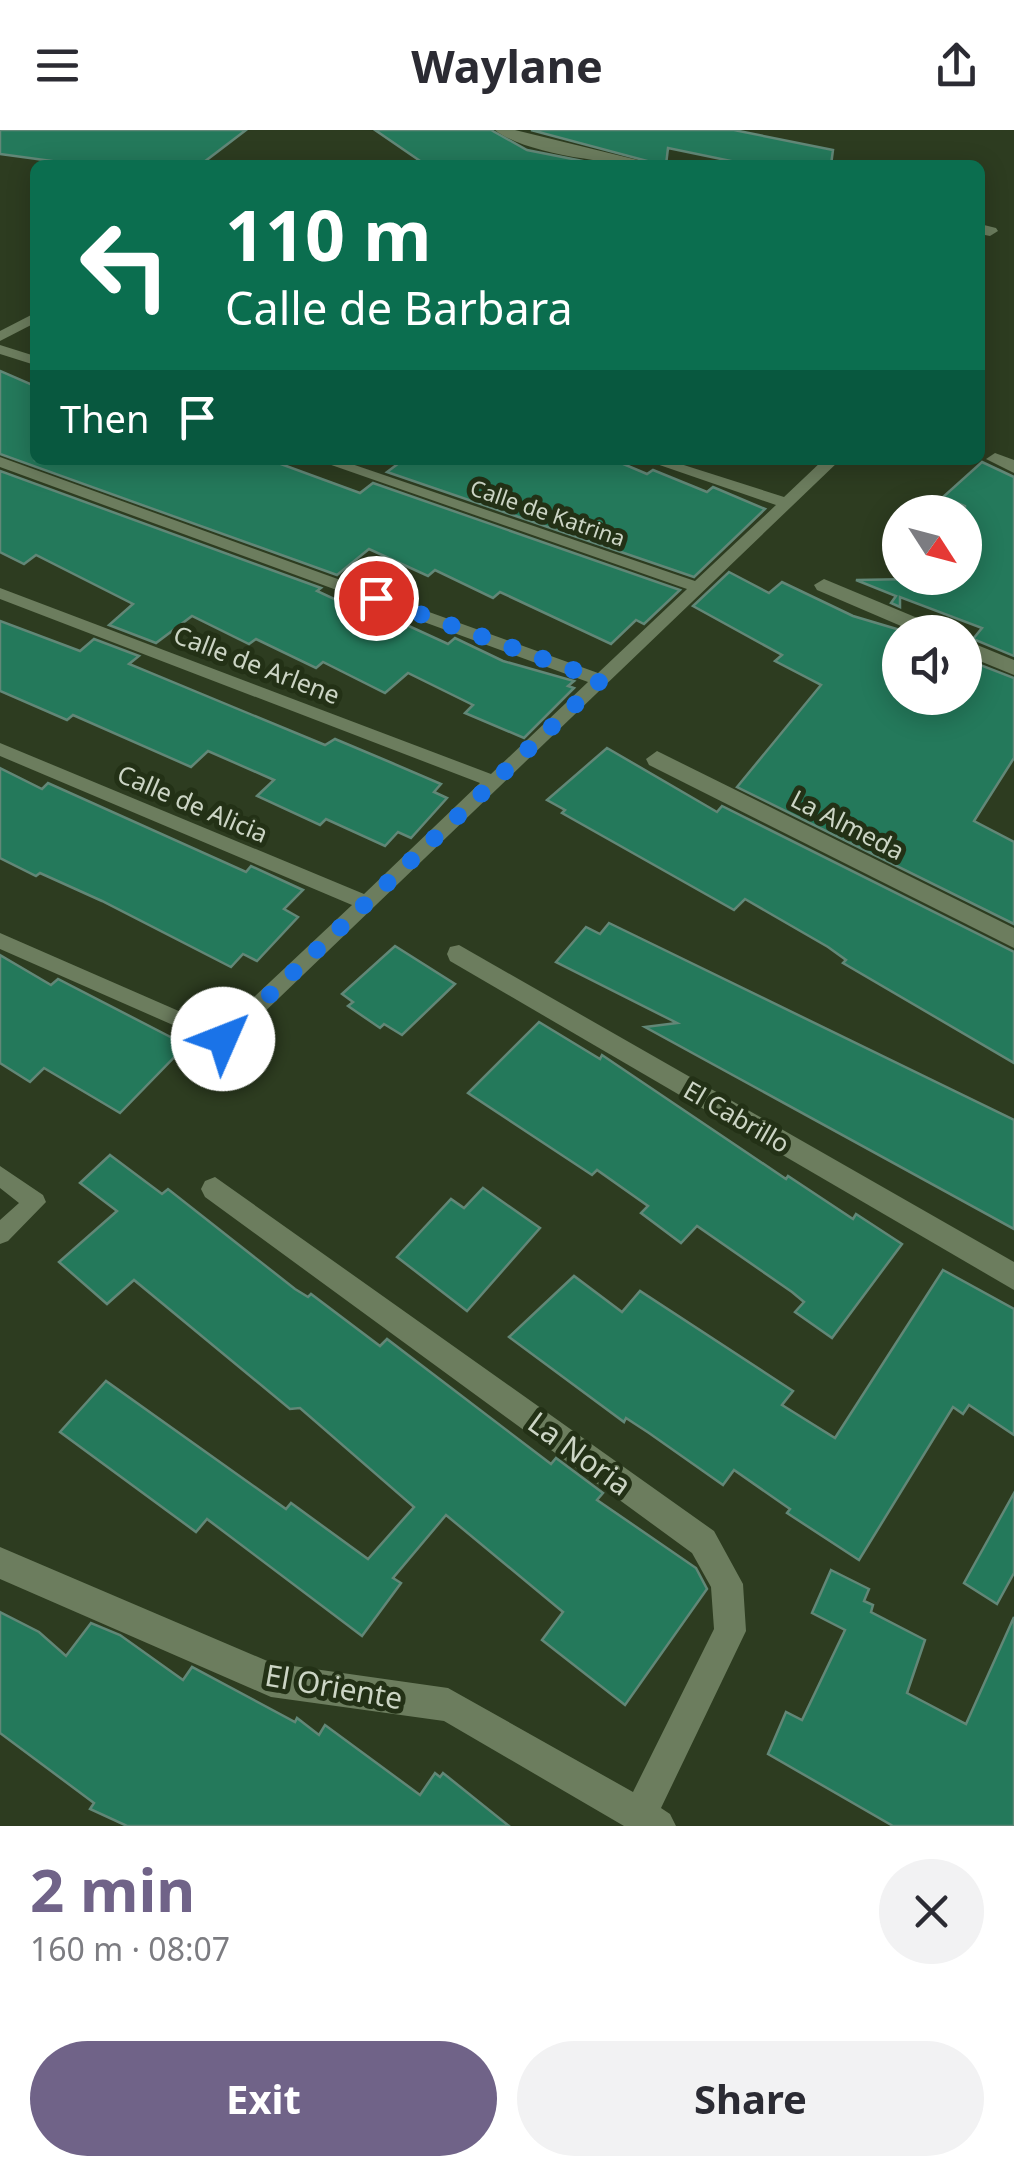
<!DOCTYPE html>
<html lang="en">
<head>
<meta charset="utf-8">
<style>
	body { margin:0; font-family:"Noto Sans",sans-serif; background:#f2f2f3; color:#2b2b33; height:100vh; display:flex; flex-direction:column; font-size:38px; white-space:nowrap }
	* { box-sizing:border-box; margin:0 }
	p { font-size:32px; color:#7c7c81 }
	.icon { flex:none; width:55px; height:55px; fill:none; stroke:currentColor; stroke-width:2; stroke-linecap:round; stroke-linejoin:round }
	.map { position:relative; height:1696px; overflow:hidden }
	.drawer { display:flex; flex-direction:column; background:#fff; flex:1 }
	.drawer>* { flex:none }
	.guide { position:absolute; left:30px; top:30px; width:955px; height:305px; border-radius:15px; box-shadow:0 5px 25px #0003; background:#0b6e4f; color:#fff; overflow:hidden }
	.needle { width:65px; rotate:126deg }
	.buttons { position:absolute; left:882px; top:365px; display:grid; gap:20px }
	.buttons a { display:grid; place-items:center; width:100px; height:100px; border-radius:50%; background:#fff; box-shadow:0 5px 25px #0003; font-size:50px }
	.pin { position:absolute; display:grid; place-items:center; width:85px; height:85px; color:#fff; margin:-42px; border:5px solid #fff; border-radius:50%; box-shadow:0 2px 10px #0007 }
	.me { position:absolute; width:110px; margin:-55px; rotate:46deg; stroke-linejoin:round; filter:drop-shadow(0 0 8px #0008) }
	.turn { display:flex; align-items:center; gap:35px; height:210px; padding:0 30px; font-size:45px }
	.turn .icon { width:130px; height:130px; stroke-width:2.5 }
	.turn b { display:block; font-size:70px; line-height:85px }
	.then { display:flex; align-items:center; height:95px; padding:0 30px; background:#0003; gap:20px; font-size:38px }
	.round { display:grid; place-items:center; flex:none; width:105px; height:105px; border-radius:52px; background:#f2f2f3 }
	.head { display:flex; align-items:center; justify-content:space-between; height:170px; padding:0 30px }
	h1 { font-size:60px; font-weight:700; line-height:75px; color:#706388 }
	.button { display:flex; gap:20px; margin-top:auto; padding:20px 30px }
	.button a { flex:1; height:115px; border-radius:60px; background:#706388; color:#fff; font-size:40px; font-weight:700; line-height:115px; text-align:center }
	.button a+a { background:#f2f2f3; color:#2b2b33 }
	header { display:flex; justify-content:space-between; align-items:center; height:130px; padding:0 30px; background:#fff; font-size:45px; font-weight:700 }
	.map>svg:first-child { display:block }
</style>
</head>
<body>
<header><svg class="icon" aria-label="menu" viewBox="0 0 24 24"><path d="M4 6h16M4 12h16M4 18h16"/></svg>Waylane<svg class="icon" aria-label="share" viewBox="0 0 24 24"><path d="M12 15V3M7 8l5-5 5 5M5 13v7h14v-7"/></svg></header>
<div class="map">
<svg width="1014" height="1696" viewBox="0 0 1014 1696">
	<rect width="100%" height="100%" fill="#2d3c20"/>
	<!-- building -->
	<g fill="#24795b" stroke="#628777" stroke-width="2.5">
		<path d="M0,0H246L204,32L189,35H81L0,24Z"/>
		<path d="M375,0H491L527,20L603,35H426Z"/>
		<path d="M531,0H734L833,20L831,35H750L668,18L666,35H662Z"/>
		<path d="M0,241L35,256V330H270L360,363L373,353L680,460L644,494L636,490L611,514L500,462L493,468L435,440L428,446L369,419L337,445L0,324Z"/>
		<path d="M403,330H614L647,344L653,340L707,362L713,357L765,379L694,447L387,342Z"/>
		<path d="M982,332L1014,347V526L973,509L982,498L900,467V477L891,473L896,466L856,450L965,448V376L943,367Z"/>
		<path d="M0,341L321,458L317,461L392,496L398,491L448,514L455,508L503,531L574,551L568,556L574,558L524,608L465,583L473,575L408,543L385,563L323,532L316,538L256,509L249,514L192,486L156,513L109,495L133,474L36,425L24,434L0,422Z"/>
		<path d="M729,442L769,463L782,452L853,486L900,500V568H965V529L1014,548V628L974,691L1014,712V794L737,657L821,555L775,531L782,525L693,476Z"/>
		<path d="M0,491L80,521L94,509L139,526L129,534L325,615L335,609L392,633L441,654L434,662L447,668L411,708L398,702L385,716L326,689L320,695L257,666L274,650L208,621L191,637L73,585L67,590L0,561Z"/>
		<path d="M607,618L717,682L722,676L1014,822V933L843,833L846,830L828,817L745,769L734,780L562,683L565,680L547,670Z"/>
		<path d="M0,638L42,659L48,653L246,742L251,736L303,760L284,779L298,787L257,831L243,824L231,837L102,771L40,743L36,746L0,728Z"/>
		<path d="M609,793L1014,990V1099L645,897L677,893L556,832L586,797L600,804Z"/>
		<path d="M395,816L455,854L402,905L384,894L380,898L348,876L353,872L342,864Z"/>
		<path d="M0,825L51,855L58,849L186,915L120,983L44,938L30,952L0,933Z"/>
		<path d="M539,892L600,929L602,925L786,1049L788,1046L853,1089L856,1084L902,1114L832,1208L795,1182L804,1172L792,1162L697,1096L681,1113L641,1083L648,1076L597,1040L592,1045L468,963Z"/>
		<path d="M110,1025L162,1064L168,1059L295,1159L308,1167L311,1164L380,1216L387,1209L551,1334L556,1328L603,1363L597,1370L696,1438L707,1459L625,1575L542,1510L563,1482L446,1385L393,1448L401,1453L362,1506L207,1389L196,1402L60,1302L106,1251L286,1379L291,1373L368,1429L414,1377L300,1278L290,1279L134,1150L107,1174L59,1132L117,1081L80,1053Z"/>
		<path d="M483,1058L540,1098L467,1181L397,1127L451,1069L464,1078Z"/>
		<path d="M943,1140L1014,1179V1305L969,1275L963,1284L953,1277L859,1430L787,1383L790,1379L734,1340L723,1355L649,1303L626,1288L624,1292L509,1207L574,1146L622,1182L640,1161L793,1261L782,1275L835,1308Z"/>
		<path d="M1014,1363V1443L997,1474L964,1453Z"/>
		<path d="M831,1440L869,1459L864,1471L873,1475L871,1482L925,1510L907,1563L966,1594L1014,1487V1696H893L768,1624L786,1582L802,1590L845,1500L812,1483Z"/>
		<path d="M0,1482L39,1502L66,1526L91,1493L120,1505L183,1550L192,1537L295,1592L297,1588L319,1605L325,1595L420,1665L435,1643L440,1647L443,1643L509,1696H127L90,1679L94,1673L0,1603Z"/>
	</g>
	<g fill="none" stroke-linecap="round" stroke-linejoin="round">
		<!-- lane -->
		<g fill="#6c7d5e" fill-rule="evenodd">
			<path d="M35,183V193L0,211V201Z"/>
			<path d="M0,215L35,226V235L0,224Z"/>
			<path d="M0,327L598,543L687,459L317,330H340L695,451L776,375L645,330H668L784,367L823,330H840L230,915L223,917L0,819V803L220,899L352,775L0,626V613L364,764L480,653L0,469V458L491,644L588,552L0,337Z"/>
			<path d="M0,1036L43,1065L46,1072L8,1111L0,1114V1090L19,1073L0,1058Z"/>
		</g>
		<!-- street -->
		<g fill="#6c7d5e" fill-rule="evenodd">
			<path d="M495,0H515L658,35C617,35 526,25 495,0Z"/>
			<path d="M980,94L996,98L998,101L990,106L980,104Z"/>
			<path d="M995,323L1014,330V343L986,329Z"/>
			<path d="M824,449L939,497L942,502H915L817,460L814,455Z"/>
			<path d="M965,510L1014,530V545L965,525Z"/>
			<path d="M657,621L1014,798V818L649,635L646,629Z"/>
			<path d="M459,815L1014,1132V1160L450,831L447,824L450,817Z"/>
			<path d="M215,1047L714,1401L743,1454L746,1501L661,1678L670,1684L676,1696H624L444,1591L271,1567L0,1449V1417L272,1533L448,1558L633,1662L714,1499L711,1457L692,1423L205,1067L201,1059L205,1051Z"/>
		</g>
	</g>
	<g fill="none" stroke-linecap="round" stroke-linejoin="round">
		<!-- route -->
		<path stroke="#1a73e8" stroke-width="18" stroke-dasharray="0 32.4" d="M223,909L601,550L376,468"/>
	</g>
	<g text-anchor="middle" dominant-baseline="central" stroke-width="10" stroke-linejoin="round" paint-order="stroke">
		<!-- far-street labels -->
		<g font-size="22" fill="#ccd5c5" stroke="#233116">
			<text transform="translate(548 382) rotate(19)">Calle de Katrina</text>
		</g>
		<!-- street labels -->
		<g font-size="25" fill="#ccd5c5" stroke="#233116">
			<text transform="translate(257 534) rotate(21)">Calle de Arlene</text>
			<text transform="translate(193 673) rotate(23)">Calle de Alicia</text>
			<text transform="translate(848 694) rotate(27)">La Almeda</text>
			<text transform="translate(737 986) rotate(30)">El Cabrillo</text>
		</g>
		<!-- near-street labels -->
		<g font-size="30" fill="#ccd5c5" stroke="#233116">
			<text transform="translate(580 1323) rotate(36)">La Noria</text>
			<text transform="translate(334 1556) rotate(10)">El Oriente</text>
		</g>
	</g>
</svg>
<div class="buttons">
<a><svg class="needle" viewBox="-14 -14 28 28"><path d="M0-13l5 13h-10z" fill="#e53935"/><path d="M0 13l5-13h-10z" fill="#7c7c81"/></svg></a>
<a><svg class="icon" aria-label="sound" viewBox="0 0 24 24"><path d="M4 9h4l5-4v14l-5-4H4zM17 9q2 3 0 6"/></svg></a>
</div>
<div class="pin" style="left:376px;top:468px;background:#d93025"><svg class="icon" aria-label="arrive" viewBox="0 0 24 24"><path d="M6 21V4h12l-3 4 3 4H6"/></svg></div>
<svg class="me" style="left:223px;top:909px" viewBox="-20 -20 40 40"><circle r="19" fill="#fff"/><path d="M0-13L10 11 0 6-10 11z" fill="#1a73e8"/></svg>
<div class="guide">
<div class="turn"><svg class="icon" aria-label="left" viewBox="0 0 24 24"><path d="M17 20v-9H6M10 6l-5 5 5 5"/></svg><div><b>110 m</b>Calle de Barbara</div></div>
<div class="then">Then<svg class="icon" aria-label="arrive" viewBox="0 0 24 24"><path d="M6 21V4h12l-3 4 3 4H6"/></svg></div>
</div>
</div>
<section class="drawer">
<div class="head"><div><h1>2 min</h1><p>160 m · 08:07</p></div><a class="round"><svg class="icon" aria-label="close" viewBox="0 0 24 24"><path d="M6 6l12 12M18 6L6 18"/></svg></a></div>
<div class="button"><a>Exit</a><a>Share</a></div>
</section>
</body>
</html>
